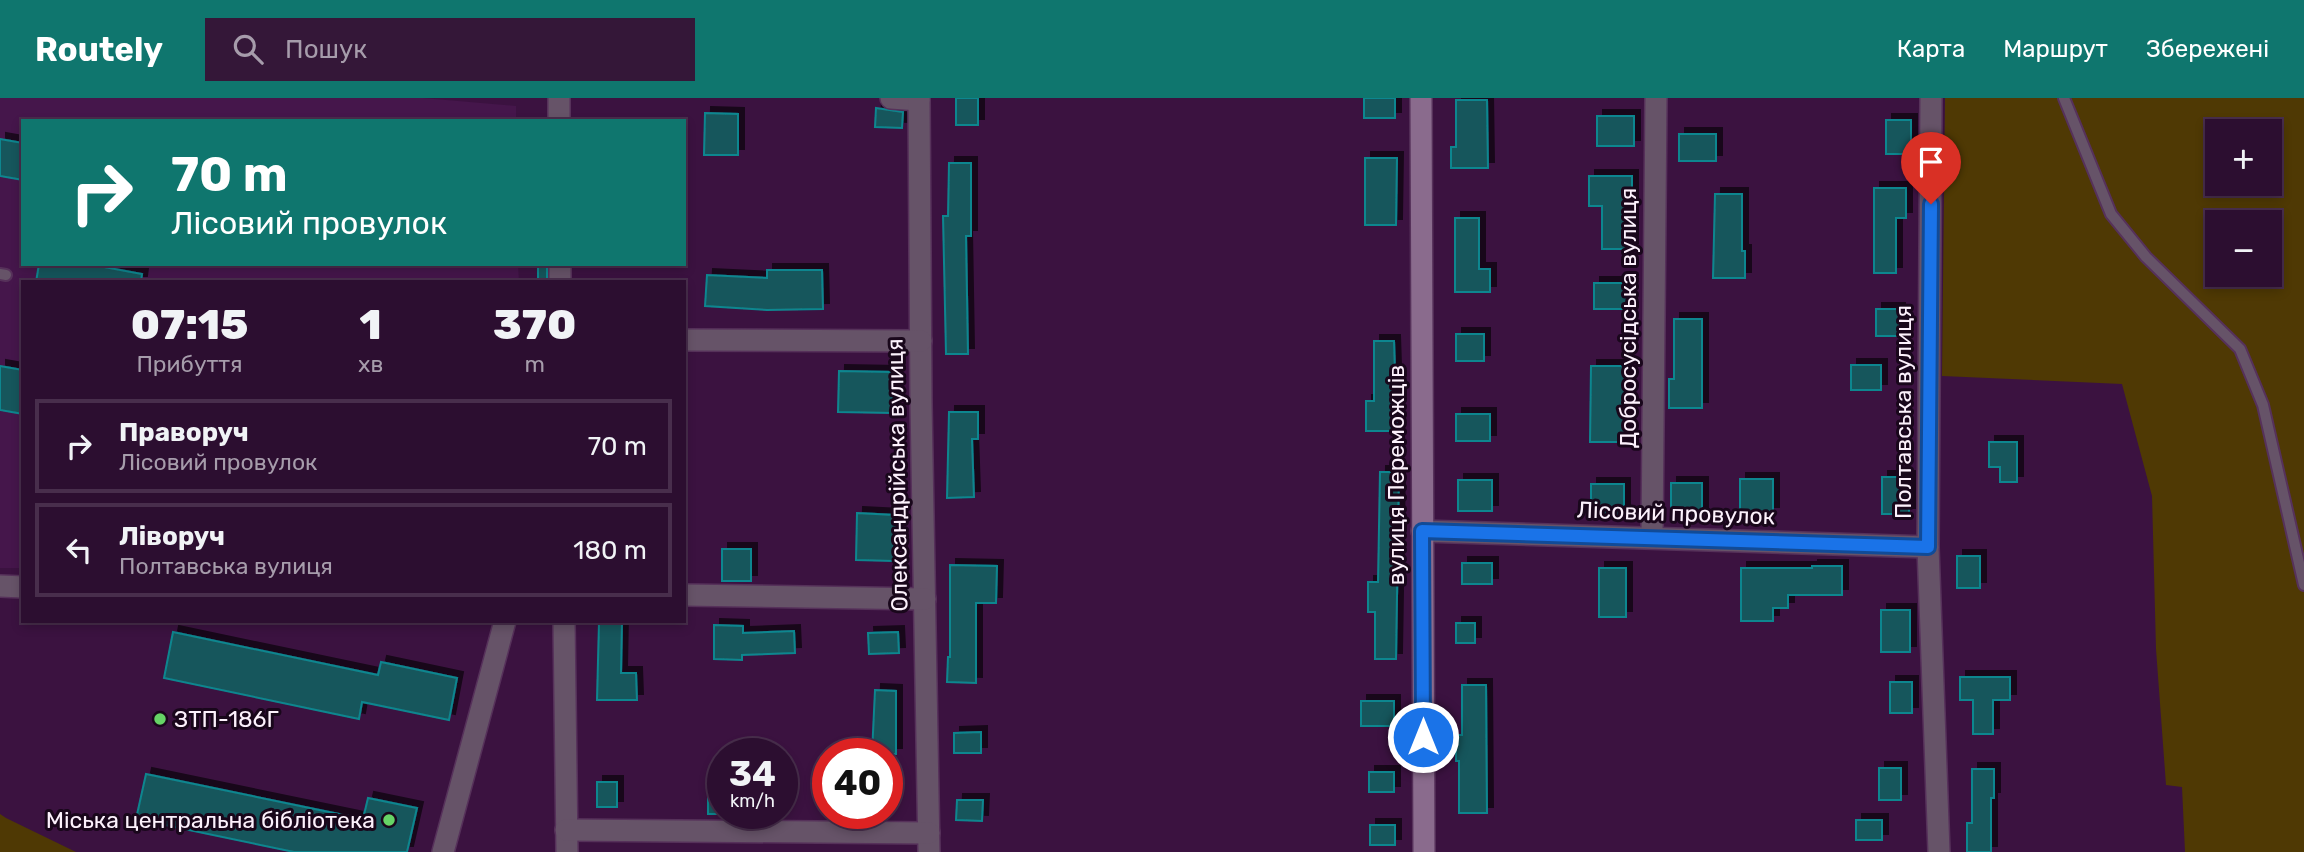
<!DOCTYPE html>
<html lang="uk">
<head>
<meta charset="utf-8">
<style>
	body { margin:0; font-family:Rubik,sans-serif; background:#341738; color:#f1f3f6; height:100vh; display:flex; flex-direction:column; font-size:26px; white-space:nowrap }
	* { box-sizing:border-box; margin:0 }
	p { font-size:23px; color:#a69cab }
	.icon { flex:none; width:38px; height:38px; fill:none; stroke:currentColor; stroke-width:2; stroke-linecap:round; stroke-linejoin:round }
	.map { position:relative; flex:1; overflow:hidden }
	.details { position:absolute; left:21px; top:182px; width:665px; height:343px; display:flex; flex-direction:column; background:#2c0e30; border-radius:0px; box-shadow:0 4px 10px #0003,0 0 0 2px #482e4c }
	.details>* { flex:none }
	.guide { position:absolute; left:21px; top:21px; width:665px; height:147px; border-radius:0px; box-shadow:0 4px 10px #0003,0 0 0 2px #482e4c; background:#0f766e; color:#fff; overflow:hidden }
	.fabs { position:absolute; left:2205px; top:21px; display:grid; gap:14px }
	.fabs a { display:grid; place-items:center; width:77px; height:77px; border-radius:0px; background:#2c0e30; box-shadow:0 4px 10px #0003,0 0 0 2px #482e4c; font-size:35px }
	.speed { position:absolute; left:707px; top:640px; display:flex; gap:14px; font-size:35px; font-weight:700; text-align:center }
	.speed>* { display:grid; place-content:center; width:91px; height:91px; border-radius:50%; background:#2c0e30; box-shadow:0 4px 10px #0003,0 0 0 2px #482e4c; line-height:1 }
	.speed small { font-size:18px; font-weight:400 }
	.speed .limit { border:10px solid #d22; background:#fff; color:#111 }
	.pin { position:absolute; display:grid; place-items:center; width:60px; height:60px; color:#fff; margin:-72px -30px; border-radius:50% 50% 50% 0; rotate:-45deg; box-shadow:0 0 7px #0007 }
	.pin .icon { rotate:45deg }
	.me { position:absolute; width:77px; margin:-38px; rotate:0deg; stroke-linejoin:round; filter:drop-shadow(0 0 5px #0008) }
	.turn { display:flex; align-items:center; gap:24px; height:147px; padding:0 35px; font-size:32px }
	.turn .icon { width:91px; height:91px; stroke-width:2.5 }
	.turn b { display:block; font-size:49px; line-height:60px }
	.eta { display:flex; justify-content:space-evenly; align-items:center; height:119px; text-align:center }
	.eta b { font-size:42px; font-weight:800; line-height:49px }
	ul { padding:0; list-style:none }
	li { display:flex; align-items:center; gap:21px; height:94px; margin:0 14px 10px; padding:0 21px; border:4px solid #482e4c; border-radius:0px }
	li div { flex:1 }
	li b { display:block; font-size:26px }
	li em { font-style:normal }
	header { display:flex; align-items:center; gap:42px; box-sizing:border-box; height:98px; padding:0 35px; background:#0f766e; color:#fff }
	header strong { font-size:33px }
	nav { display:flex; gap:38px; margin-inline-start:auto; font-size:24px }
	.search { width:490px; height:63px; background:#341738; display:flex; align-items:center; gap:18px; box-sizing:border-box; padding:0 24px; border-radius:0px; color:#a69cab; font-size:26px }
	.map>svg:first-child { display:block }
</style>
</head>
<body>
<header>
<strong>Routely</strong>
<div class="search"><svg class="icon" aria-label="search" viewBox="0 0 24 24"><circle cx="10" cy="10" r="6"/><path d="M15 15l6 6"/></svg>Пошук</div>
<nav><a>Карта</a><a>Маршрут</a><a>Збережені</a></nav>
</header>
<div class="map">
<svg width="2304" height="754" viewBox="0 0 2304 754">
	<defs>
		<filter id="shadow"><feDropShadow dx="6" dy="-6" stdDeviation="0" flood-color="#0009"/></filter>
	</defs>
	<rect width="100%" height="100%" fill="#3b1240"/>
	<!-- built -->
	<path fill="#45164b" d="M0,0H423L516,8V23H23V166H518L519,184H23V470H0Z"/>
	<!-- green -->
	<g fill="#4f3904" fill-rule="evenodd">
		<path d="M1945,0H2304V754H2185L2182,689L2166,687L2156,551L2152,398L2122,286L1942,278ZM2217,33H2270V86H2217ZM2217,124H2270V177H2217Z"/>
		<path d="M0,716L6,720L76,754H0Z"/>
	</g>
	<!-- building -->
	<g fill="#18575c" stroke="#0f868f" stroke-width="2" filter="url(#shadow)">
		<rect x="956" y="0" width="22" height="27"/>
		<rect x="1364" y="0" width="31" height="20"/>
		<path d="M1456,2H1487L1488,70H1451V49H1456Z"/>
		<path d="M876,10L903,14L902,30L875,29Z"/>
		<path d="M705,15L738,16V57H704Z"/>
		<rect x="1597" y="18" width="37" height="30"/>
		<rect x="1886" y="22" width="25" height="34"/>
		<rect x="1679" y="36" width="37" height="27"/>
		<path d="M0,41L23,45V82L0,78Z"/>
		<path d="M1365,60H1397L1396,127H1365Z"/>
		<path d="M949,65H971V138H966L968,256H946L943,118H948Z"/>
		<path d="M1589,78H1632V151H1602V108H1589Z"/>
		<path d="M1874,90H1906V120H1896V175H1874Z"/>
		<path d="M1715,96H1742V153H1745V180H1713Z"/>
		<path d="M1455,120H1479V171H1490V194H1455Z"/>
		<path d="M39,166H88L142,176L141,184H36Z"/>
		<rect x="538" y="166" width="9" height="18"/>
		<path d="M767,172H822L823,211L767,212L705,208L707,177L767,180Z"/>
		<rect x="1594" y="185" width="33" height="26"/>
		<rect x="1876" y="211" width="23" height="27"/>
		<path d="M1674,221H1702V310H1669V281H1674Z"/>
		<rect x="1456" y="236" width="28" height="27"/>
		<path d="M1374,243H1394L1397,333H1366V303H1374Z"/>
		<rect x="1851" y="267" width="30" height="25"/>
		<path d="M0,268L23,272V316L0,312Z"/>
		<path d="M1591,268H1625L1624,344H1590Z"/>
		<path d="M839,273L893,274L892,315L838,314Z"/>
		<path d="M949,314H978V341H972L974,399L947,400Z"/>
		<rect x="1456" y="316" width="34" height="27"/>
		<path d="M1989,344H2017V384H2000V369H1989Z"/>
		<path d="M1380,374H1399L1396,561H1375V514H1368V484H1378Z"/>
		<rect x="1882" y="379" width="27" height="37"/>
		<rect x="1740" y="381" width="33" height="34"/>
		<rect x="1458" y="382" width="34" height="31"/>
		<rect x="1671" y="385" width="31" height="30"/>
		<rect x="1591" y="386" width="33" height="31"/>
		<path d="M857,415L895,417L893,463L856,462Z"/>
		<rect x="722" y="451" width="29" height="32"/>
		<rect x="1957" y="458" width="23" height="32"/>
		<rect x="1462" y="465" width="30" height="21"/>
		<path d="M950,467L997,468L996,505H976V585L947,584L948,559H950Z"/>
		<path d="M1812,468H1842V497H1788V510H1773V523H1741V470H1812Z"/>
		<rect x="1599" y="470" width="27" height="49"/>
		<rect x="1881" y="512" width="29" height="42"/>
		<path d="M599,524H622L621,575H636L637,602H597Z"/>
		<rect x="1456" y="525" width="19" height="20"/>
		<path d="M714,527L743,528V535L794,533L795,555L742,557V562L714,561Z"/>
		<path d="M173,534L378,577L381,564L457,580L449,622L362,604L359,621L164,580Z"/>
		<path d="M898,534L899,555L869,556L868,535Z"/>
		<path d="M1960,579H2010V602H1993V636H1973V602H1960Z"/>
		<rect x="1890" y="584" width="22" height="31"/>
		<path d="M1462,587H1486L1487,715H1459V663H1456V637H1462Z"/>
		<path d="M875,592L896,593V656H872Z"/>
		<rect x="1361" y="603" width="33" height="25"/>
		<path d="M981,634V655H954V635Z"/>
		<rect x="1879" y="670" width="22" height="32"/>
		<path d="M1972,671H1994V700H1991V754H1967V725H1972Z"/>
		<rect x="1369" y="674" width="25" height="20"/>
		<path d="M146,676L363,721L368,700L417,710L407,754H294L136,721Z"/>
		<rect x="597" y="684" width="20" height="25"/>
		<rect x="708" y="691" width="15" height="25"/>
		<path d="M957,702H983L982,723L956,722Z"/>
		<rect x="1856" y="722" width="26" height="20"/>
		<rect x="1370" y="727" width="25" height="20"/>
	</g>
	<g fill="none" stroke-linecap="round" stroke-linejoin="round">
		<defs>
			<g id="lane">
				<path d="M2064,0L2111,116L2146,159L2240,251L2263,307L2304,487"/>
				<path d="M0,176L6,177"/>
			</g>
			<g id="street">
				<path d="M559,0V23"/>
				<path d="M891,0L919,2"/>
				<path d="M919,0L921,305L929,754"/>
				<path d="M1931,0L1928,449L1939,754"/>
				<path d="M560,166V184"/>
				<path d="M684,242L921,243"/>
				<path d="M1422,433L1928,449"/>
				<path d="M1652,440L1656,0"/>
				<path d="M0,488L23,489"/>
				<path d="M684,497L925,501"/>
				<path d="M564,523L567,754"/>
				<path d="M566,732L929,735"/>
				<path d="M443,754L505,523"/>
			</g>
			<path id="secondary" d="M1421,0L1424,754"/>
		</defs>
		<!-- lane casing -->
		<use href="#lane" stroke="#56315a" stroke-width="14"/>
		<!-- street casing -->
		<use href="#street" stroke="#56315a" stroke-width="24"/>
		<!-- secondary casing -->
		<use href="#secondary" stroke="#56315a" stroke-width="24"/>
		<!-- lane -->
		<use href="#lane" stroke="#665368" stroke-width="10"/>
		<!-- street -->
		<use href="#street" stroke="#665368" stroke-width="21"/>
		<!-- secondary -->
		<use href="#secondary" stroke="#8a6b8d" stroke-width="21"/>
	</g>
	<g fill="none" stroke-linecap="round" stroke-linejoin="round">
		<defs>
			<path id="route" d="M1423,639L1422,433L1928,449L1931,106"/>
		</defs>
		<!-- route casing -->
		<use href="#route" stroke="#114b97" stroke-width="18"/>
		<!-- route -->
		<use href="#route" stroke="#1a73e8" stroke-width="12"/>
	</g>
	<!-- markers -->
	<g fill="#66d466" stroke="#19071b" stroke-width="2.5">
		<circle cx="160" cy="621" r="7"/>
		<circle cx="389" cy="722" r="7"/>
	</g>
	<g text-anchor="middle" dominant-baseline="central" stroke-width="6" stroke-linejoin="round" paint-order="stroke">
		<!-- street labels -->
		<g font-size="23" fill="#fcf1fc" stroke="#19071b">
			<text transform="translate(1628 220) rotate(-90)">Добросусідська вулиця</text>
			<text transform="translate(1903 314) rotate(-90)">Полтавська вулиця</text>
			<text transform="translate(897 377) rotate(-91)">Олександрійська вулиця</text>
			<text transform="translate(1396 377) rotate(-90)">вулиця Переможців</text>
			<text transform="translate(1676 415) rotate(2)">Лісовий провулок</text>
		</g>
		<!-- poi labels -->
		<g font-size="23" fill="#fcf1fc" stroke="#19071b" text-anchor="start">
			<text x="174" y="621">ЗТП-186Г</text>
			<text x="375" y="722" text-anchor="end">Міська центральна бібліотека</text>
		</g>
	</g>
</svg>
<div class="fabs">
<a>+</a>
<a>−</a>
</div>
<div class="speed"><div>34<small>km/h</small></div><div class="limit">40</div></div>
<div class="pin" style="left:1931px;top:106px;background:#d93025"><svg class="icon" aria-label="arrive" viewBox="0 0 24 24"><path d="M6 21V4h12l-3 4 3 4H6"/></svg></div>
<svg class="me" style="left:1423px;top:639px" viewBox="-20 -20 40 40"><circle r="17" fill="#1a73e8" stroke="#fff" stroke-width="3"/><path d="M0-11L8 9 0 5-8 9z" fill="#fff"/></svg>
<div class="guide">
<div class="turn"><svg class="icon" aria-label="right" viewBox="0 0 24 24"><path d="M7 20v-9h11M14 6l5 5-5 5"/></svg><div><b>70 m</b>Лісовий провулок</div></div>
</div>
<section class="details">
<div class="eta">
<div><b>07:15</b><p>Прибуття</p></div>
<div><b>1</b><p>хв</p></div>
<div><b>370</b><p>m</p></div>
</div>
<ul>
<li><svg class="icon" aria-label="right" viewBox="0 0 24 24"><path d="M7 20v-9h11M14 6l5 5-5 5"/></svg><div><b>Праворуч</b><p>Лісовий провулок</p></div><em>70 m</em></li>
<li><svg class="icon" aria-label="left" viewBox="0 0 24 24"><path d="M17 20v-9H6M10 6l-5 5 5 5"/></svg><div><b>Ліворуч</b><p>Полтавська вулиця</p></div><em>180 m</em></li>
</ul>
</section>
</div>
</body>
</html>
